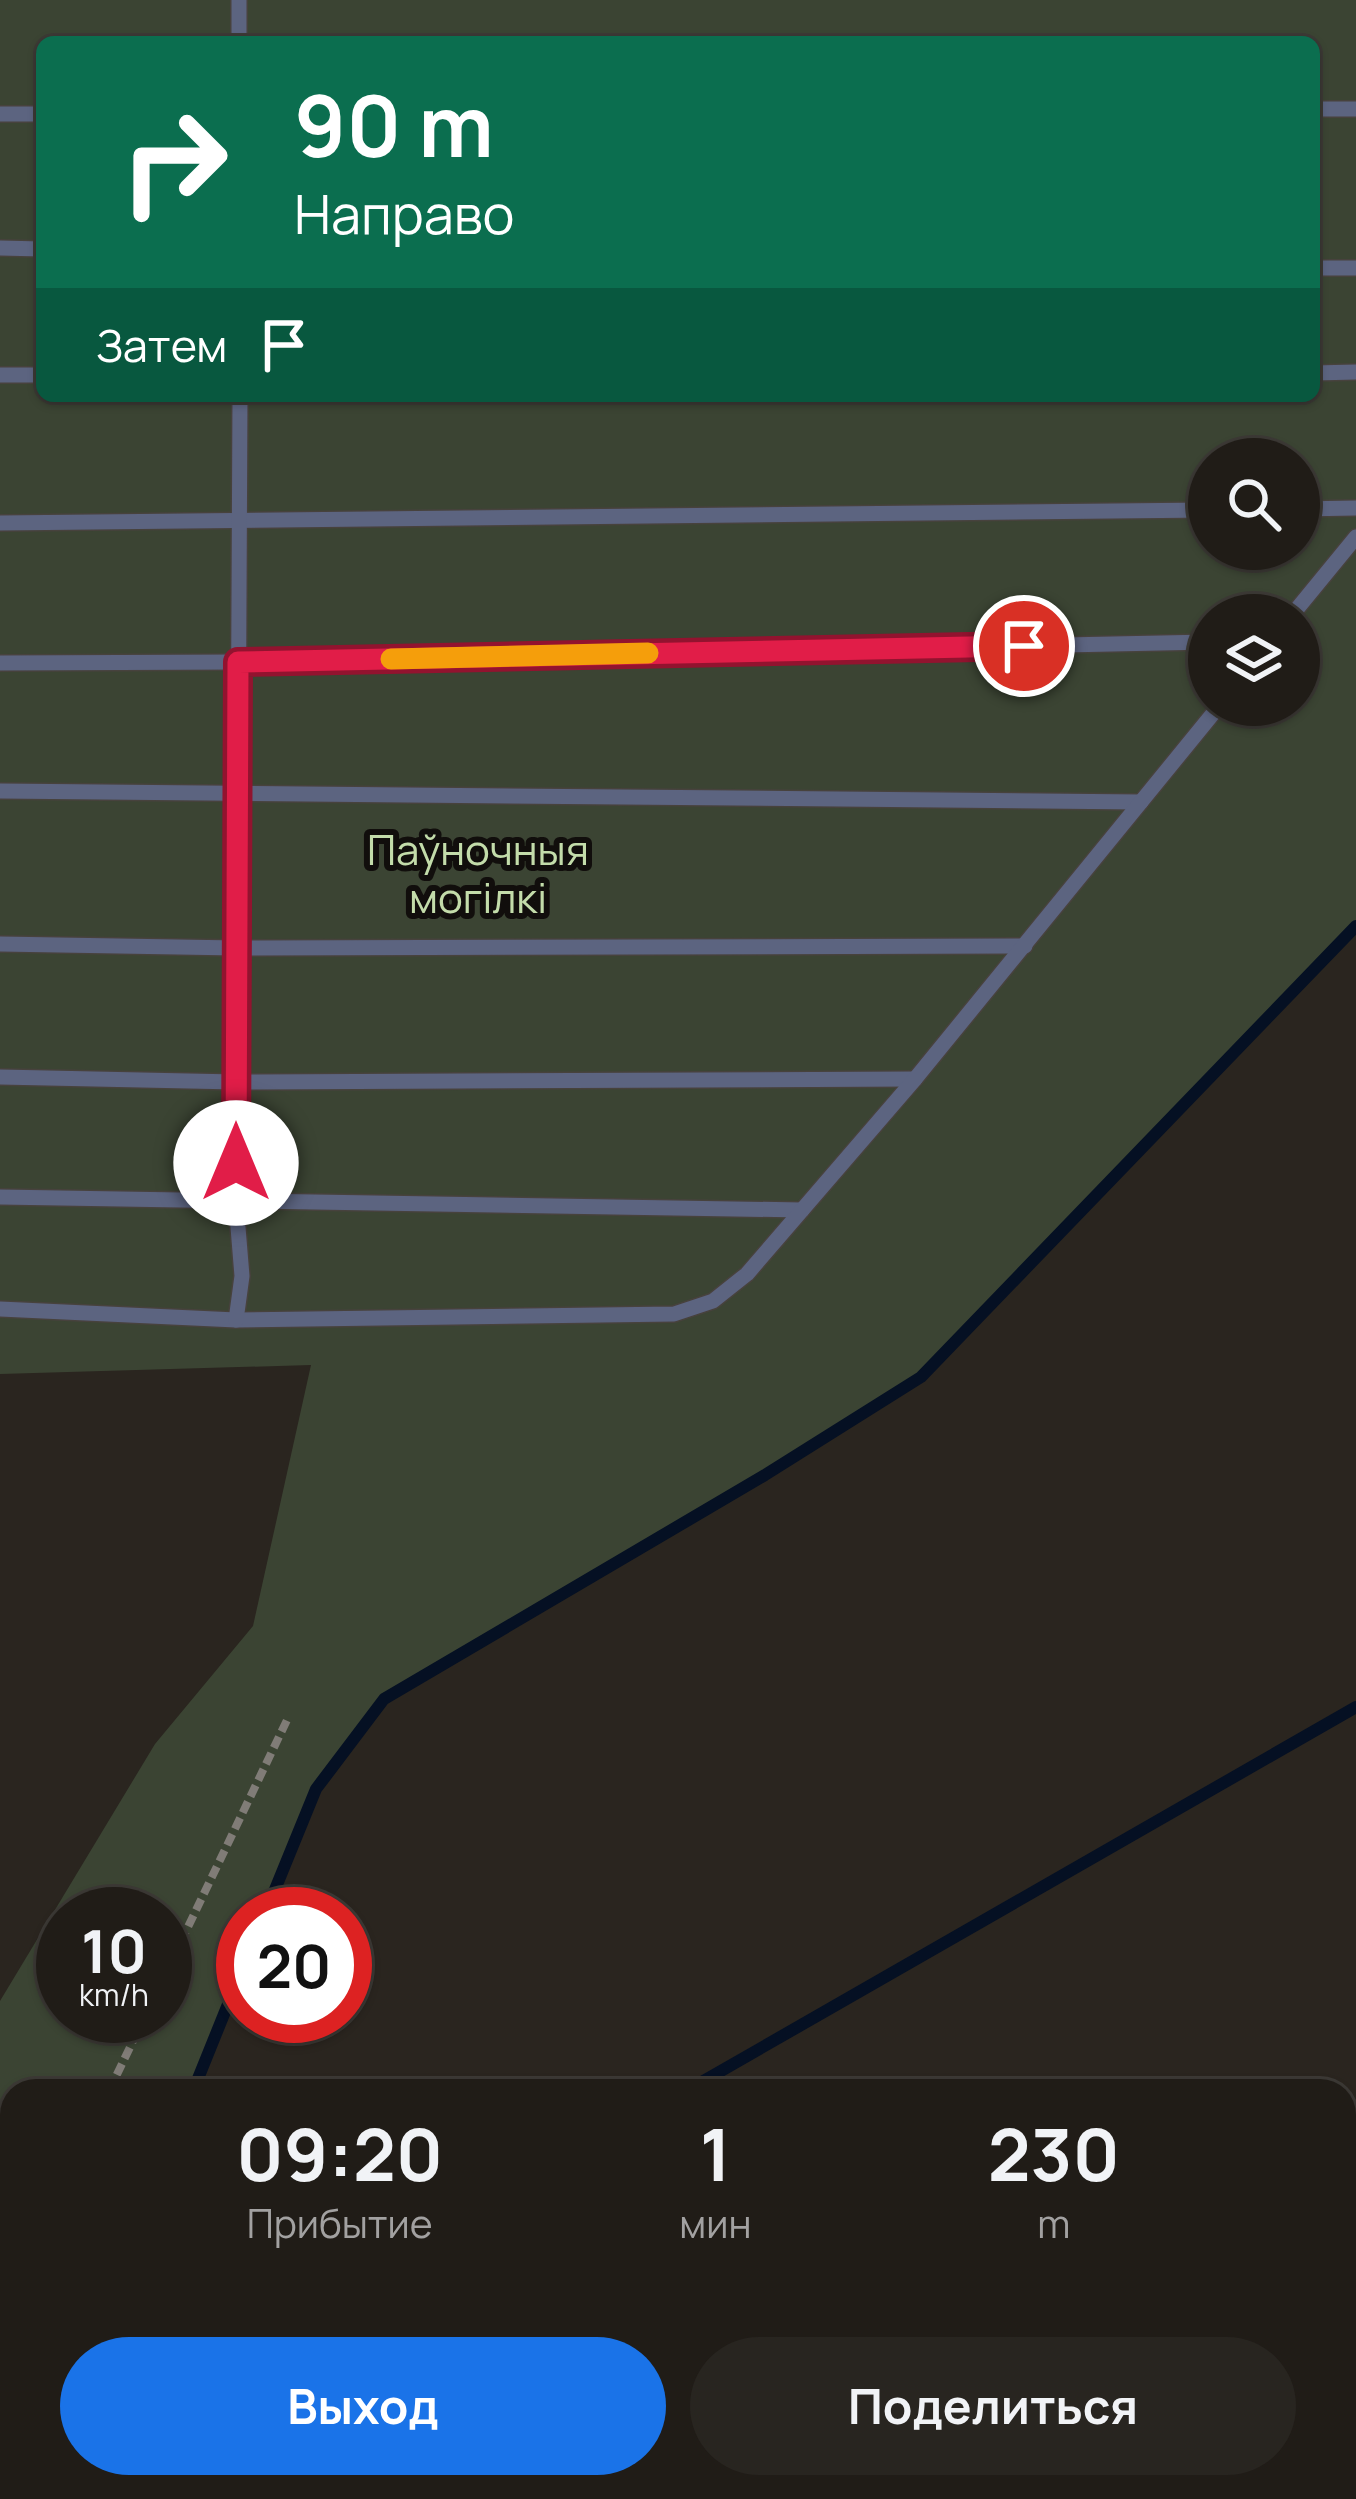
<!DOCTYPE html>
<html lang="ru">
<head>
<meta charset="utf-8">
<style>
	body { margin:0; font-family:Manrope,sans-serif; background:#282520; color:#f1f3f6; height:100vh; display:flex; flex-direction:column; font-size:45px; white-space:nowrap }
	* { box-sizing:border-box; margin:0 }
	p { font-size:39px; color:#a2a1a1 }
	.icon { flex:none; width:66px; height:66px; fill:none; stroke:currentColor; stroke-width:2; stroke-linecap:round; stroke-linejoin:round }
	.map { position:relative; flex:1; overflow:hidden }
	.details { position:absolute; left:0px; top:2079px; width:1356px; height:420px; display:flex; flex-direction:column; background:#201c17; border-radius:36px 36px 0 0; box-shadow:0 3px 9px #0004,0 0 0 3px #3d3a36 }
	.details>* { flex:none }
	.hud { position:absolute; left:36px; top:36px; width:1284px; height:366px; border-radius:18px; box-shadow:0 3px 9px #0004,0 0 0 3px #3d3a36; background:#0b6e4f; color:#fff; overflow:hidden }
	.fabs { position:absolute; left:1188px; top:438px; display:grid; gap:24px }
	.fabs a { display:grid; place-items:center; width:132px; height:132px; border-radius:50%; background:#201c17; box-shadow:0 3px 9px #0004,0 0 0 3px #3d3a36; font-size:60px }
	.speed { position:absolute; left:36px; top:1887px; display:flex; gap:24px; font-size:60px; font-weight:700; text-align:center }
	.speed>* { display:grid; place-content:center; width:156px; height:156px; border-radius:50%; background:#201c17; box-shadow:0 3px 9px #0004,0 0 0 3px #3d3a36; line-height:1 }
	.speed small { font-size:30px; font-weight:400 }
	.speed .limit { border:18px solid #d22; background:#fff; color:#111 }
	.pin { position:absolute; display:grid; place-items:center; width:102px; height:102px; color:#fff; margin:-51px; border:6px solid #fff; border-radius:50%; box-shadow:0 3px 12px #0007 }
	.me { position:absolute; width:132px; margin:-66px; rotate:0deg; stroke-linejoin:round; filter:drop-shadow(0 0 9px #0008) }
	.turn { display:flex; align-items:center; gap:42px; height:252px; padding:0 60px; font-size:54px }
	.turn .icon { width:156px; height:156px; stroke-width:2.5 }
	.turn b { display:block; font-size:84px; line-height:102px }
	.then { display:flex; align-items:center; height:114px; padding:0 60px; background:#0003; gap:24px; font-size:45px }
	.eta { display:flex; justify-content:space-evenly; align-items:center; height:204px; text-align:center }
	.eta b { font-size:72px; font-weight:700; line-height:84px }
	.primary-button { display:flex; gap:24px; margin-top:auto; padding:24px 60px }
	.primary-button a { flex:1; height:138px; border-radius:72px; background:#1a73e8; color:#fff; font-size:48px; font-weight:700; line-height:138px; text-align:center }
	.primary-button a+a { background:#282520; color:#f1f3f6 }
	.map>svg:first-child { display:block }
</style>
</head>
<body>
<div class="map">
<svg width="1356" height="2499" viewBox="0 0 1356 2499">
	<rect width="100%" height="100%" fill="#2a251f"/>
	<!-- green -->
	<path fill="#3b4433" fill-rule="evenodd" d="M0,0H1356V926L921,1377L384,1699L316,1789L265,1914H243V1967L193,2091H12V2487H151L152,2499H0V2001L155,1744L253,1626L311,1365L0,1374ZM42,42H1314V396H42ZM1209,459H1299V549H1209ZM1209,615H1299V705H1209ZM63,1914H165V2016H63Z"/>
	<g fill="none" stroke-linecap="round" stroke-linejoin="round">
		<!-- stream -->
		<g stroke="#051023" stroke-width="12">
			<path d="M265,1914L316,1789L384,1699L765,1475L921,1377L1356,926"/>
			<path d="M193,2091L243,1967"/>
			<path d="M686,2091L1356,1707"/>
			<path d="M151,2487L152,2499"/>
			<path d="M409,2487L411,2499"/>
		</g>
		<defs>
			<g id="service">
				<path d="M239,0V42"/>
				<path d="M1314,109H1356"/>
				<path d="M0,114H42"/>
				<path d="M0,248L42,249"/>
				<path d="M1314,268H1356"/>
				<path d="M1314,373L1356,372"/>
				<path d="M0,375H42"/>
				<path d="M1299,509L1356,508"/>
				<path d="M0,523L1209,510"/>
				<path d="M1292,615L1356,537"/>
				<path d="M0,663L239,662L1209,642"/>
				<path d="M0,791L1141,802"/>
				<path d="M0,944L237,948L1025,946"/>
				<path d="M0,1077L236,1082L915,1079"/>
				<path d="M0,1197L802,1210"/>
				<path d="M0,1309L236,1320L674,1314L713,1301L747,1274L915,1079L1220,705"/>
				<path d="M236,1320L242,1276L236,1203L240,396"/>
			</g>
		</defs>
		<!-- service casing -->
		<use href="#service" stroke="#47423d" stroke-width="18"/>
		<!-- path -->
		<g stroke="#807c77" stroke-width="8" stroke-dasharray="12 6" stroke-linecap="butt">
			<path d="M165,1975L288,1718"/>
			<path d="M109,2091L145,2016"/>
			<path d="M78,2487L80,2499"/>
		</g>
		<!-- service -->
		<use href="#service" stroke="#5c6480" stroke-width="15"/>
	</g>
	<g fill="none" stroke-linecap="round" stroke-linejoin="round">
		<defs>
			<path id="route" d="M236,1163L238,662L1024,646"/>
		</defs>
		<!-- route casing -->
		<use href="#route" stroke="#92132f" stroke-width="30"/>
		<!-- route -->
		<use href="#route" stroke="#e11d48" stroke-width="21"/>
		<!-- slow -->
		<path stroke="#f59e0b" stroke-width="21" d="M391,659L648,653"/>
	</g>
	<g text-anchor="middle" dominant-baseline="central" stroke-width="12" stroke-linejoin="round" paint-order="stroke">
		<!-- park labels -->
		<g font-size="42" fill="#c3dcaa" stroke="#110e0c">
			<text x="478" y="849">Паўночныя<tspan x="478" dy="48">могілкі</tspan></text>
		</g>
	</g>
</svg>
<div class="fabs">
<a><svg class="icon" aria-label="search" viewBox="0 0 24 24"><circle cx="10" cy="10" r="6"/><path d="M15 15l6 6"/></svg></a>
<a><svg class="icon" aria-label="layers" viewBox="0 0 24 24"><path d="M12 4l9 5-9 5-9-5zM3 14l9 5 9-5"/></svg></a>
</div>
<div class="speed"><div>10<small>km/h</small></div><div class="limit">20</div></div>
<div class="pin" style="left:1024px;top:646px;background:#d93025"><svg class="icon" aria-label="arrive" viewBox="0 0 24 24"><path d="M6 21V4h12l-3 4 3 4H6"/></svg></div>
<svg class="me" style="left:236px;top:1163px" viewBox="-20 -20 40 40"><circle r="19" fill="#fff"/><path d="M0-13L10 11 0 6-10 11z" fill="#e11d48"/></svg>
<div class="hud">
<div class="turn"><svg class="icon" aria-label="right" viewBox="0 0 24 24"><path d="M7 20v-9h11M14 6l5 5-5 5"/></svg><div><b>90 m</b>Направо</div></div>
<div class="then">Затем<svg class="icon" aria-label="arrive" viewBox="0 0 24 24"><path d="M6 21V4h12l-3 4 3 4H6"/></svg></div>
</div>
<section class="details">
<div class="eta">
<div><b>09:20</b><p>Прибытие</p></div>
<div><b>1</b><p>мин</p></div>
<div><b>230</b><p>m</p></div>
</div>
<div class="primary-button"><a>Выход</a><a>Поделиться</a></div>
</section>
</div>
</body>
</html>
